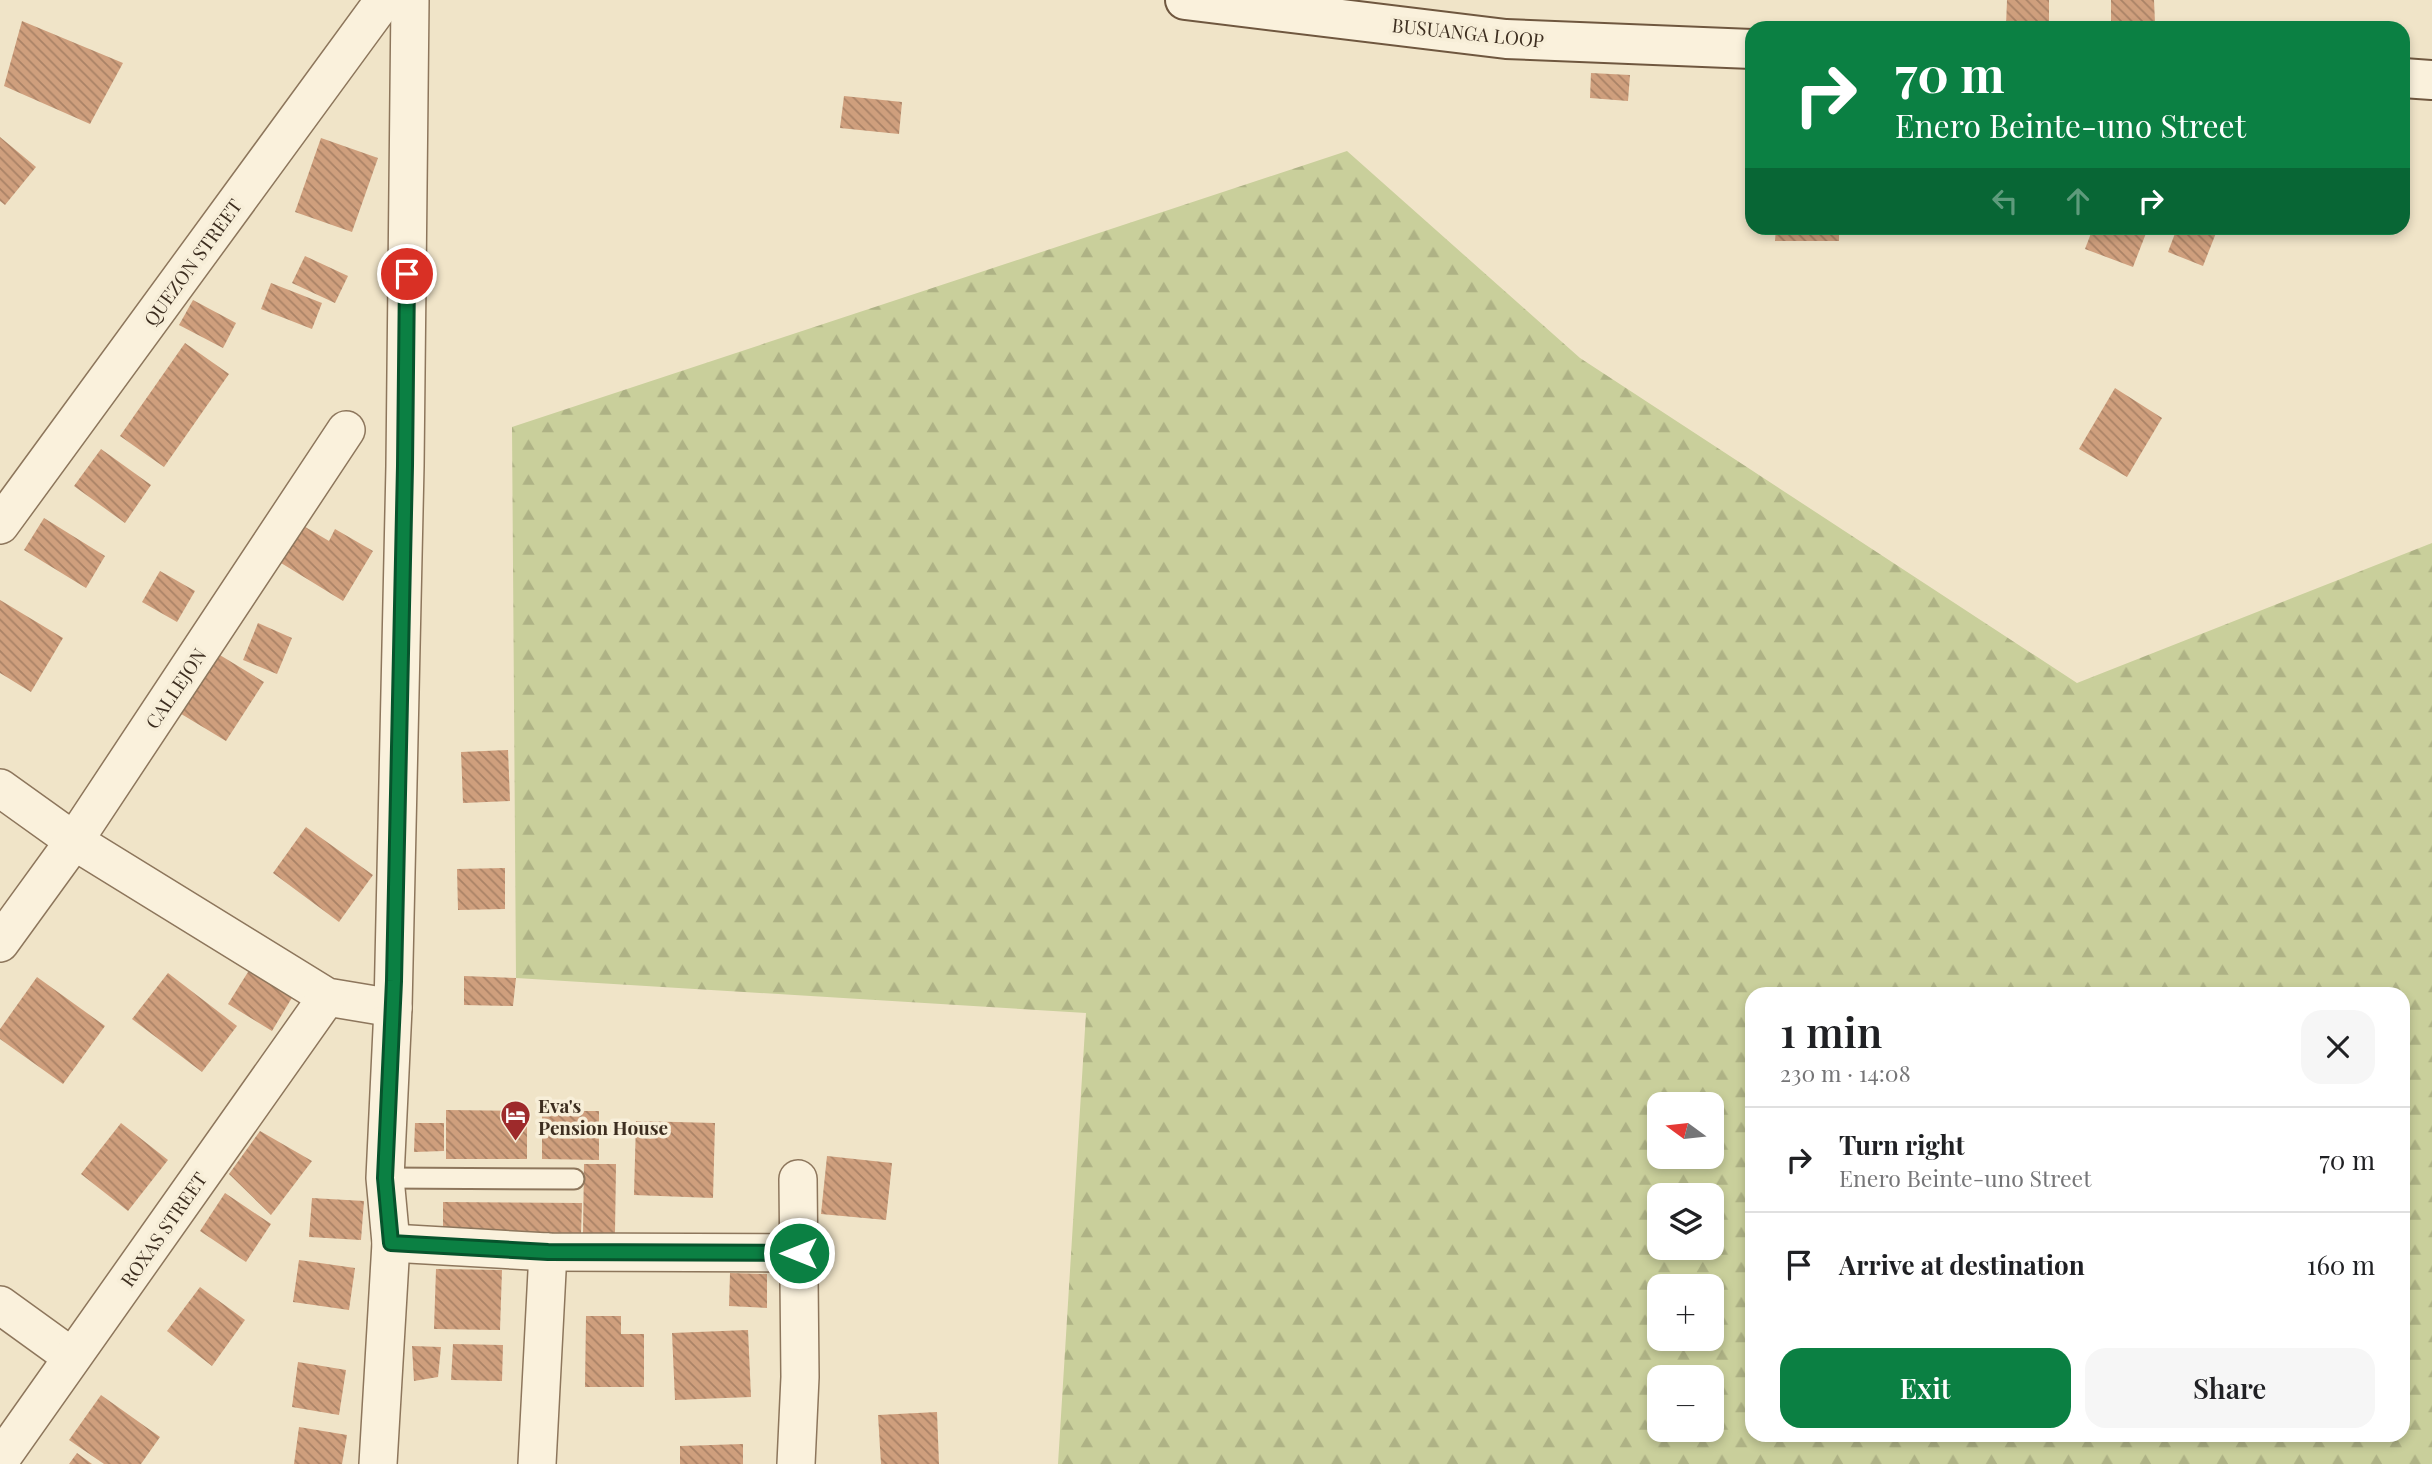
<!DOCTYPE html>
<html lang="en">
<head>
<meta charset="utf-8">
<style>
	body { margin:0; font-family:"Playfair Display",serif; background:#f6f6f6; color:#202124; height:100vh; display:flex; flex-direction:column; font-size:26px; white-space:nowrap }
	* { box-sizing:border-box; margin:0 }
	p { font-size:23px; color:#757577 }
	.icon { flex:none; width:38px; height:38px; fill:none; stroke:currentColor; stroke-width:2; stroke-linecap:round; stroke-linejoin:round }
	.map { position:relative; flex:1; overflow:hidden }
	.panel { position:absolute; left:1745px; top:987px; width:665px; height:455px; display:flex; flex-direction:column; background:#fff; border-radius:21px; box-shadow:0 4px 10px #0003 }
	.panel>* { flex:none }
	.hud { position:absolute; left:1745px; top:21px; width:665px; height:214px; border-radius:21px; box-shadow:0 4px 10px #0003; background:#0b8043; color:#fff; overflow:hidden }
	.needle { width:46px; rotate:285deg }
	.fabs { position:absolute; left:1647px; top:1092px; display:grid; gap:14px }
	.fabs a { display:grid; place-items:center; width:77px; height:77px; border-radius:14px; background:#fff; box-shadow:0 4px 10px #0003; font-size:35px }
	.pin { position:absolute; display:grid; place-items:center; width:60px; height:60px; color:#fff; margin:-30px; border:4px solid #fff; border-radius:50%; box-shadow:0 2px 7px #0007 }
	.me { position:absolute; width:77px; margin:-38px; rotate:270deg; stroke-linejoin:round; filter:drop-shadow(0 0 5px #0008) }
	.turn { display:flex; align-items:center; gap:24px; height:147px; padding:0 35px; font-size:32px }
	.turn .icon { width:91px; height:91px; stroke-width:2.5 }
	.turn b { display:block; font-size:49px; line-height:60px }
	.lanes { display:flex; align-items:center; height:66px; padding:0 35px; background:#0003; justify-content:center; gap:35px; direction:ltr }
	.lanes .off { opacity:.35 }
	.round { display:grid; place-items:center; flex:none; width:74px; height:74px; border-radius:21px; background:#f6f6f6 }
	.overview { display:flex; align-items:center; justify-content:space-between; height:119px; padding:0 35px }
	h1 { font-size:42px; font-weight:600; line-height:52px }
	.action { display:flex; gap:14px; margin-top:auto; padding:14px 35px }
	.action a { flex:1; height:80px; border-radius:21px; background:#0b8043; color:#fff; font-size:28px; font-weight:600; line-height:80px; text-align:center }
	.action a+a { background:#f6f6f6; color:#202124 }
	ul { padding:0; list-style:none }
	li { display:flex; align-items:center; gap:21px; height:105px; padding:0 35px; border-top:2px solid #e0e0e0 }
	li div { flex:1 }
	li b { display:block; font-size:26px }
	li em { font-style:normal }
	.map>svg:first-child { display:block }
</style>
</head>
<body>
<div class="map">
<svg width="2432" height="1464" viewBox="0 0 2432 1464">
	<defs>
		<pattern id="forest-firs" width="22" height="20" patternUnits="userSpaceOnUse" patternTransform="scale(1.75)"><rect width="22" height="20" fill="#c9cf9b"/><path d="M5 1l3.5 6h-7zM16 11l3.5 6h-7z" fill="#aeb285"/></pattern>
		<pattern id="building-back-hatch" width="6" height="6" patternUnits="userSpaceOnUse" patternTransform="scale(1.75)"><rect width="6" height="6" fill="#cf9f7d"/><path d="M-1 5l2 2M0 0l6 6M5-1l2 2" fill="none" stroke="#a98266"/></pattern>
	</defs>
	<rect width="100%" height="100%" fill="#f0e4c8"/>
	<!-- forest -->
	<path fill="url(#forest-firs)" fill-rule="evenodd" d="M1347,151L1580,358L2077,683L2432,543V1464H1058L1086,1013L516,978L512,427ZM1752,994H2403V1435H1752ZM1659,1104H1712V1157H1659ZM1659,1195H1712V1248H1659ZM1659,1286H1712V1339H1659ZM1659,1377H1712V1430H1659Z"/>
	<!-- building -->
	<g fill="url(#building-back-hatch)">
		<path d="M2007,0H2049V24L2006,26Z"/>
		<path d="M2111,0H2154L2155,23L2111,22Z"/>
		<path d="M22,21L123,63L90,124L4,86Z"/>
		<path d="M1591,73L1630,75L1628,101L1590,98Z"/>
		<path d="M844,96L902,102L899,134L840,128Z"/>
		<path d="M0,137L36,167L5,205L0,201Z"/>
		<path d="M321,138L378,158L352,232L295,212Z"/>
		<path d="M1776,228H1839V241H1775Z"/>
		<path d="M2093,228H2148L2133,267L2085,249Z"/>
		<path d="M2177,228H2218L2203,266L2168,252Z"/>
		<path d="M305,256L348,276L335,303L292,283Z"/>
		<path d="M271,283L322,303L312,329L261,309Z"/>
		<path d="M193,300L236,323L223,348L179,325Z"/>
		<path d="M185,343L229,374L164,467L120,436Z"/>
		<path d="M2115,388L2162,418L2127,477L2079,449Z"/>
		<path d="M101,449L151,485L125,523L74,486Z"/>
		<path d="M44,518L105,556L86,588L24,550Z"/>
		<path d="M290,518L329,541L335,529L373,551L343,601L268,555Z"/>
		<path d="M160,571L195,591L177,622L142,602Z"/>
		<path d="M0,600L63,638L31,692L0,673Z"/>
		<path d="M258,623L292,638L277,674L243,660Z"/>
		<path d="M205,646L264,682L226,741L168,706Z"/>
		<path d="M508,750L510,801L463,803L461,752Z"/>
		<path d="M306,827L373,875L339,922L273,873Z"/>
		<path d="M505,868V909L458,910L457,869Z"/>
		<path d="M253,964L296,991L272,1031L228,1004Z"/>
		<path d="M168,973L237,1026L202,1072L132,1019Z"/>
		<path d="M464,976L516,978L513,1006L464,1005Z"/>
		<path d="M37,977L105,1026L63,1084L0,1039V1029Z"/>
		<path d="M446,1110L527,1111V1159H446Z"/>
		<path d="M542,1111H599V1160L542,1159Z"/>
		<path d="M636,1121L715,1123L713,1198L634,1195Z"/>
		<path d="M121,1123L168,1160L128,1211L81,1174Z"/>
		<path d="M415,1123H444V1151L414,1152Z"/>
		<path d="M260,1131L312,1161L271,1215L229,1174Z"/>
		<path d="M827,1156L892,1163L886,1220L821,1214Z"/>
		<path d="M584,1164H616L615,1233H583Z"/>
		<path d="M225,1193L271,1224L246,1262L200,1231Z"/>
		<path d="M312,1198L364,1201L361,1240L309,1237Z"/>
		<path d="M443,1202L582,1203L581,1233L443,1232Z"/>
		<path d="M299,1260L355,1268L349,1310L293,1302Z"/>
		<path d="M436,1269L502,1270L500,1330L434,1329Z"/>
		<path d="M730,1273L767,1274V1308L729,1306Z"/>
		<path d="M200,1287L245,1320L212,1366L167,1331Z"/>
		<path d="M586,1316H621V1334H644V1387H585Z"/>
		<path d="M748,1330L751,1397L675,1400L672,1333Z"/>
		<path d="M453,1344L503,1345L502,1381L451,1380Z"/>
		<path d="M412,1346L441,1347L438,1377L414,1381Z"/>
		<path d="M298,1362L346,1370L339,1415L292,1407Z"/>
		<path d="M101,1395L160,1437L141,1464H104L69,1440Z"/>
		<path d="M937,1412L939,1464H881L878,1415Z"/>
		<path d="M299,1427L347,1435L342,1464H294Z"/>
		<path d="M743,1444V1464H680V1446Z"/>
		<path d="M77,1453L92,1464H69Z"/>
	</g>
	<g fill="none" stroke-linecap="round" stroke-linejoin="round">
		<defs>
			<path id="lane" d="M385,1178L574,1179"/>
			<g id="street">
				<path d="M0,525L384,0"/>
				<path d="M0,788L74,841L327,997L393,1008"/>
				<path d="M0,943L74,841L346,430"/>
				<path d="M391,1243L548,1252L799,1253"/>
				<path d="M0,1305L72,1357"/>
				<path d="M0,1460L327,997"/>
				<path d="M378,1464L391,1243L385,1178L393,1008L405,466L410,0"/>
				<path d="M537,1464L548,1252"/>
				<path d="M796,1464L800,1377L798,1179"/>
			</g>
			<g id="secondary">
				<path d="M1185,0L1506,39L1752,49"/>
				<path d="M2403,78L2432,80"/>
			</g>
		</defs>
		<!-- lane casing -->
		<use href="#lane" stroke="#8d765c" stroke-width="23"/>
		<!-- street casing -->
		<use href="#street" stroke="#8d765c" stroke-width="40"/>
		<!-- secondary casing -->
		<use href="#secondary" stroke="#6f573f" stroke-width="42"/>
		<!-- lane -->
		<use href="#lane" stroke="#faf1dc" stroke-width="19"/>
		<!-- street -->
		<use href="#street" stroke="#faf1dc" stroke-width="37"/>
		<!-- secondary -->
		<use href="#secondary" stroke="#faf1dc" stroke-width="38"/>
	</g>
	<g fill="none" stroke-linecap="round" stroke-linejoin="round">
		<defs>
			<path id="route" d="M407,274L405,466L394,981L385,1178L391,1243L548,1252L799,1253"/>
		</defs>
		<!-- route casing -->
		<use href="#route" stroke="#07532c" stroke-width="18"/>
		<!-- route -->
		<use href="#route" stroke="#0b8043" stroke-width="12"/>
	</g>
	<!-- icons -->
	<defs>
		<symbol id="hotel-pin" viewBox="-11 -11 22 30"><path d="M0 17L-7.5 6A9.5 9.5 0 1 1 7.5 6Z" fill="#9e2a2b" stroke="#f7eed8"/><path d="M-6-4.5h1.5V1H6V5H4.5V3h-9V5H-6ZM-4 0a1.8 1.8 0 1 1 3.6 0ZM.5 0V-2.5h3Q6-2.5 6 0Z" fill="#fff"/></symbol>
	</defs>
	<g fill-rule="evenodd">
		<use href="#hotel-pin" x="498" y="1098" width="35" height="47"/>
	</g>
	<g text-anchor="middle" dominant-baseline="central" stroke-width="7" stroke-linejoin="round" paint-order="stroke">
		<!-- street labels -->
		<g font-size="19" fill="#3d2e20" stroke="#f7eed8">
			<text transform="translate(1468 32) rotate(6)">BUSUANGA LOOP</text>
			<text transform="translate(192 262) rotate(-54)">QUEZON STREET</text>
			<text transform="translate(175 688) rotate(-56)">CALLEJON</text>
			<text transform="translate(163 1229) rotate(-55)">ROXAS STREET</text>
		</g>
		<!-- poi labels -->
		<g font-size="19" font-weight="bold" fill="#3d2e20" stroke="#f7eed8" text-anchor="start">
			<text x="538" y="1105">Eva's<tspan x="538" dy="22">Pension House</tspan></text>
		</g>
	</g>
</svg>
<div class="fabs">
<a><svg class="needle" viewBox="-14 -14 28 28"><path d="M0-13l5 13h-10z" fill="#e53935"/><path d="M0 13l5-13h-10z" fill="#757577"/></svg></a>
<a><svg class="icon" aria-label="layers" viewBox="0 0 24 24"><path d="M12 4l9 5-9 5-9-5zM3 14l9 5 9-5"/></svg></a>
<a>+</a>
<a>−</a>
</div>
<div class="pin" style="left:407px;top:274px;background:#d93025"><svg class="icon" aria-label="arrive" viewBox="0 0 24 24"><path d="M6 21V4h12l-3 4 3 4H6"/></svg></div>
<svg class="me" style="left:799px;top:1253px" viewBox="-20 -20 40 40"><circle r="17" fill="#0b8043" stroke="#fff" stroke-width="3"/><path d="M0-11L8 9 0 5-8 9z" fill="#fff"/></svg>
<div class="hud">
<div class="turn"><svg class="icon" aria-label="right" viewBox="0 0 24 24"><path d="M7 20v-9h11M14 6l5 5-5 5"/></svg><div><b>70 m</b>Enero Beinte-uno Street</div></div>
<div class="lanes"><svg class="icon off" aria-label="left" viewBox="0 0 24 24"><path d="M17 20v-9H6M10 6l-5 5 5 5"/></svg><svg class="icon off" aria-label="ahead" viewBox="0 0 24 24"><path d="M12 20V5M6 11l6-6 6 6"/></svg><svg class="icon" aria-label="right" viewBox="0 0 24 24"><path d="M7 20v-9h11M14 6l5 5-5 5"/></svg></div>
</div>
<section class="panel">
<div class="overview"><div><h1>1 min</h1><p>230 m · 14:08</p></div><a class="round"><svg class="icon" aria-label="close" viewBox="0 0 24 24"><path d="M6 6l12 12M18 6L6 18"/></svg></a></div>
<ul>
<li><svg class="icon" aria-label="right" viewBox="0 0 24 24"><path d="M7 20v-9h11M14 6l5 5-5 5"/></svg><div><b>Turn right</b><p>Enero Beinte-uno Street</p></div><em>70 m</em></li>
<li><svg class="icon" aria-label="arrive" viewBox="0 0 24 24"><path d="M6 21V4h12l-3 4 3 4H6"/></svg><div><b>Arrive at destination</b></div><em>160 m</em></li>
</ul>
<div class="action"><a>Exit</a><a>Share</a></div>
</section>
</div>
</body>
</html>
